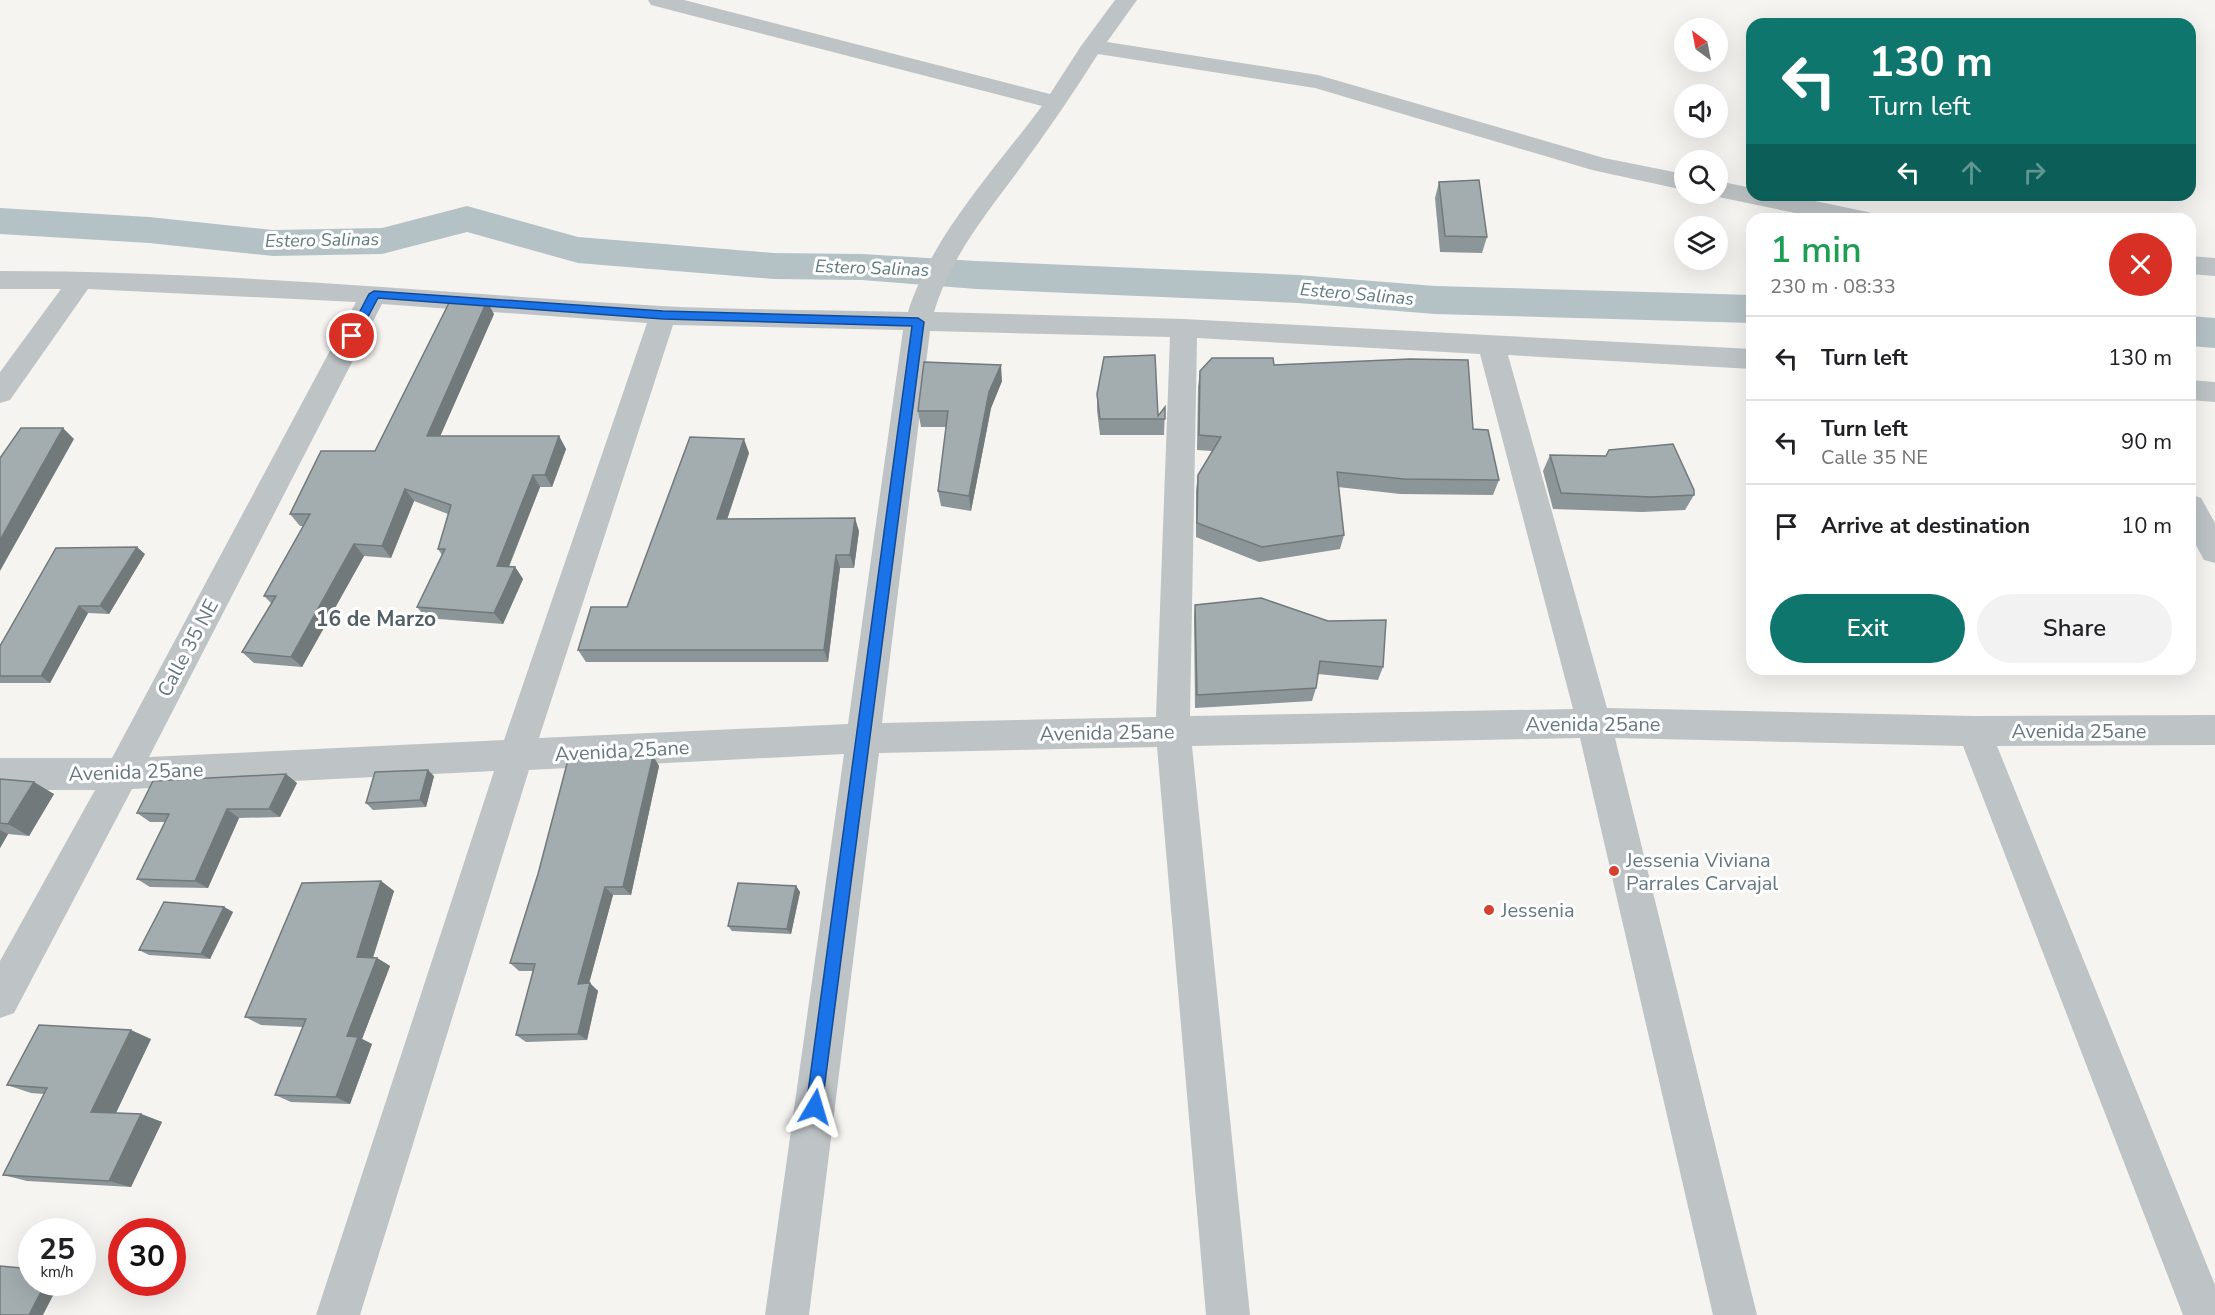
<!DOCTYPE html>
<html lang="en">
<head>
<meta charset="utf-8">
<style>
	body { margin:0; font-family:"Nunito Sans",sans-serif; background:#f2f2f2; color:#202124; height:100vh; display:flex; flex-direction:column; font-size:22px; white-space:nowrap }
	* { box-sizing:border-box; margin:0 }
	p { font-size:20px; color:#757577 }
	.icon { flex:none; width:33px; height:33px; fill:none; stroke:currentColor; stroke-width:2; stroke-linecap:round; stroke-linejoin:round }
	.map { position:relative; flex:1; overflow:hidden }
	.sheet { position:absolute; left:1746px; top:213px; width:450px; height:462px; display:flex; flex-direction:column; background:#fff; border-radius:18px; box-shadow:0 6px 24px #0002 }
	.sheet>* { flex:none }
	.top-card { position:absolute; left:1746px; top:18px; width:450px; height:183px; border-radius:18px; box-shadow:0 6px 24px #0002; background:#0f766e; color:#fff; overflow:hidden }
	.needle { width:39px; rotate:328deg }
	.tools { position:absolute; left:1674px; top:18px; display:grid; gap:12px }
	.tools a { display:grid; place-items:center; width:54px; height:54px; border-radius:50%; background:#fff; box-shadow:0 6px 24px #0002; font-size:30px }
	.speed { position:absolute; left:18px; top:1218px; display:flex; gap:12px; font-size:30px; font-weight:700; text-align:center }
	.speed>* { display:grid; place-content:center; width:78px; height:78px; border-radius:50%; background:#fff; box-shadow:0 6px 24px #0002; line-height:1 }
	.speed small { font-size:15px; font-weight:400 }
	.speed .limit { border:9px solid #d22; background:#fff; color:#111 }
	.pin { position:absolute; display:grid; place-items:center; width:51px; height:51px; color:#fff; margin:-26px; border:3px solid #fff; border-radius:50%; box-shadow:0 2px 6px #0007 }
	.me { position:absolute; width:66px; margin:-33px; rotate:7deg; stroke-linejoin:round; filter:drop-shadow(0 0 4px #0008) }
	.turn { display:flex; align-items:center; gap:21px; height:126px; padding:0 24px; font-size:27px }
	.turn .icon { width:78px; height:78px; stroke-width:2.5 }
	.turn b { display:block; font-size:42px; line-height:51px }
	.lanes { display:flex; align-items:center; height:57px; padding:0 24px; background:#0003; justify-content:center; gap:30px; direction:ltr }
	.lanes .off { opacity:.35 }
	.round { display:grid; place-items:center; flex:none; width:63px; height:63px; border-radius:32px; background:#f2f2f2 }
	.head { display:flex; align-items:center; justify-content:space-between; height:102px; padding:0 24px }
	h1 { font-size:36px; font-weight:600; line-height:45px; color:#1e9e55 }
	.cta { display:flex; gap:12px; margin-top:auto; padding:12px 24px }
	.cta a { flex:1; height:69px; border-radius:36px; background:#0f766e; color:#fff; font-size:24px; font-weight:600; line-height:69px; text-align:center }
	.cta a+a { background:#f2f2f2; color:#202124 }
	ul { padding:0; list-style:none }
	li { display:flex; align-items:center; gap:18px; height:84px; padding:0 24px; border-top:2px solid #e0e0e0 }
	li div { flex:1 }
	li b { display:block; font-size:22px }
	li em { font-style:normal }
	.map>svg:first-child { display:block }
</style>
</head>
<body>
<div class="map">
<svg width="2215" height="1315" viewBox="0 0 2215 1315">
	<rect width="100%" height="100%" fill="#f5f4f1"/>
	<g fill="none" stroke-linecap="round" stroke-linejoin="round">
		<!-- canal -->
		<g fill="#b5c2c5" fill-rule="evenodd">
			<path d="M467,206L578,237L773,253L862,254L976,261L1298,275L1435,286L1752,295V323L1435,314L1298,303L976,289L862,280L773,279L578,263L467,232L382,254L273,256L149,243L0,234V208L149,217L273,230L382,228Z"/>
			<path d="M2190,316L2215,318V348L2190,346Z"/>
		</g>
		<!-- minor -->
		<g fill="#bec3c5" fill-rule="evenodd">
			<path d="M648,0H684L1050,94L1081,46L1115,0H1137L1107,42L1318,75L1604,158L1684,174V190L1592,170L1315,88L1098,54C1073,94 1046,133 1018,171C984,217 951,257 934,312L1184,319L1752,349V369L1508,355L1607,708L1974,716L2215,715V745L1997,746L2215,1285V1315H2183L1963,746L1615,738L1757,1315H1713L1580,738L1192,746L1250,1315H1206L1157,747L879,753L809,1315H765L844,754L529,770L360,1315H316L494,771L132,789L14,1013L0,1018V961L95,790H0V758H112L356,302L88,289L10,400L0,403V372L61,289H0V271C221,271 441,293 661,306C743,310 826,310 908,312C931,237 995,169 1042,106L651,5ZM382,304L647,323L504,740L149,757ZM673,325L903,330L848,724L539,738ZM930,331L1170,337L1156,717L882,723ZM1197,338L1480,354L1573,709L1190,716Z"/>
			<path d="M1718,181L1752,188V195H1786L1863,211L1872,213L1876,219H1824L1709,195L1718,194Z"/>
			<path d="M2190,256L2215,258V276L2190,274Z"/>
			<path d="M2190,380L2215,382V402L2190,400Z"/>
			<path d="M2190,494L2201,498L2215,523V563L2204,560L2190,534Z"/>
		</g>
	</g>
	<!-- wall -->
	<g fill="#8c9597">
		<path d="M1439,182L1487,237L1482,253L1440,252L1435,198Z"/>
		<path d="M494,314L440,436H559L566,449L552,487H540L509,567H515L523,579L503,624L426,618L417,607L442,555L438,549L448,514L414,501L391,558L364,556L302,667L254,663L242,652L272,604L264,596L303,526H300L290,514L375,451Z"/>
		<path d="M1274,365L1473,429L1499,480L1493,495L1400,494L1338,487L1344,535L1340,549L1259,562L1196,537V490L1198,475L1212,451L1197,450L1198,387L1200,371Z"/>
		<path d="M1002,381L991,408L971,511L941,506L938,491L946,427H921L918,411Z"/>
		<path d="M1097,394L1158,416L1165,407L1164,435H1100L1097,410Z"/>
		<path d="M749,453L727,519L859,531L854,568H840L828,662H586L578,650L627,607Z"/>
		<path d="M1550,455L1694,495L1685,510L1642,512L1553,509L1543,471Z"/>
		<path d="M145,554L109,614L88,613L50,683H0V646Z"/>
		<path d="M1195,605L1383,667L1378,680L1318,674L1316,688L1312,701L1195,708L1194,618Z"/>
		<path d="M653,756L659,766L631,895H613L589,983L598,991L587,1040L526,1042L516,1035L533,971H519L510,963L538,874Z"/>
		<path d="M434,776L426,807L373,810L366,803Z"/>
		<path d="M0,779L54,794L29,836L8,834L0,848Z"/>
		<path d="M297,783L280,817L239,818L208,888L150,887L137,879L165,822H150L137,813Z"/>
		<path d="M381,881L394,891L373,958H377L390,966L362,1039L372,1044L350,1104L291,1102L275,1095L303,1027L261,1025L245,1017Z"/>
		<path d="M796,886L800,892L791,934L732,931L728,926Z"/>
		<path d="M224,907L233,912L210,959L149,955L139,950Z"/>
		<path d="M151,1039L116,1113L141,1114L162,1122L131,1187L27,1181L3,1175L44,1094L31,1093L7,1085Z"/>
	</g>
	<!-- shaded-wall -->
	<g fill="#72797b">
		<path d="M487,301L494,314L435,448L427,436Z"/>
		<path d="M1001,365L1002,381L991,408L971,511L969,496L989,392Z"/>
		<path d="M63,428L74,439L0,571V540Z"/>
		<path d="M559,436L566,449L552,487L545,475Z"/>
		<path d="M744,439L749,453L723,532L717,519Z"/>
		<path d="M533,475L540,487L504,578L497,566Z"/>
		<path d="M405,489L414,501L391,558L382,546Z"/>
		<path d="M855,518L859,531L854,568L850,555Z"/>
		<path d="M354,544L364,556L302,667L291,657Z"/>
		<path d="M137,547L145,554L109,614L100,606Z"/>
		<path d="M836,555L840,568L828,662L824,650Z"/>
		<path d="M515,567L523,579L503,624L494,613Z"/>
		<path d="M79,606L88,613L50,683L41,676Z"/>
		<path d="M653,756L659,766L631,895L623,887Z"/>
		<path d="M428,770L434,776L426,807L420,800Z"/>
		<path d="M286,774L297,783L280,817L269,809Z"/>
		<path d="M34,782L54,794L29,836L8,824Z"/>
		<path d="M227,809L239,818L208,888L195,881Z"/>
		<path d="M0,830L8,834L0,848Z"/>
		<path d="M381,881L394,891L370,966L357,957Z"/>
		<path d="M796,886L800,892L791,934L787,929Z"/>
		<path d="M605,887L613,895L587,991L578,984Z"/>
		<path d="M224,907L233,912L210,959L201,954Z"/>
		<path d="M377,958L390,966L362,1039L372,1044L350,1104L336,1097L347,1036Z"/>
		<path d="M590,983L598,991L587,1040L578,1034Z"/>
		<path d="M131,1030L151,1039L113,1119L91,1112Z"/>
		<path d="M141,1114L162,1122L131,1187L109,1181Z"/>
		<path d="M46,1282H60L43,1315H29Z"/>
	</g>
	<!-- building -->
	<g fill="#a3adb0" stroke="#72797b" stroke-width="1.5">
		<path d="M1479,180L1487,237L1445,236L1439,182Z"/>
		<path d="M451,299L487,301L427,436H559L545,475H533L497,566L515,567L494,613L417,607L445,549H438L451,505L405,489L382,546L354,544L291,657L242,652L276,596H264L310,514H290L321,451H375Z"/>
		<path d="M1155,355L1158,416L1165,407V419H1100L1097,394L1104,357Z"/>
		<path d="M1212,358H1273L1274,365L1410,359L1468,360L1473,429L1488,430L1499,480L1404,479L1337,472L1344,535L1262,547L1197,523L1198,475L1221,437L1199,435L1200,371Z"/>
		<path d="M924,362L1001,365L989,392L969,496L938,491L948,411H918Z"/>
		<path d="M21,428H63L0,540V458Z"/>
		<path d="M690,437L744,439L717,519L855,518L850,555H836L824,650H578L591,607H627Z"/>
		<path d="M1673,444L1694,490V495L1651,497L1561,493L1550,455L1606,456L1609,450Z"/>
		<path d="M137,547L100,606H79L41,676H0V646L56,548Z"/>
		<path d="M1261,598L1328,621L1386,620L1383,667L1320,661L1316,688L1197,695L1195,605Z"/>
		<path d="M653,756L623,887H605L578,984L590,983L578,1034L516,1035L535,964L510,963L538,874L568,760Z"/>
		<path d="M428,770L420,800L366,803L375,772Z"/>
		<path d="M286,774L269,809H227L195,881L137,879L169,814L137,813L153,781Z"/>
		<path d="M0,779L34,782L8,824L0,823Z"/>
		<path d="M381,881L357,957L377,958L347,1036L358,1037L336,1097L275,1095L306,1019L245,1017L302,883Z"/>
		<path d="M738,883L796,886L787,929L728,926Z"/>
		<path d="M164,902L224,907L201,954L139,950Z"/>
		<path d="M39,1025L131,1030L91,1112L141,1114L109,1181L3,1175L47,1088L7,1085Z"/>
		<path d="M0,1266L32,1269V1282H46L29,1315H0Z"/>
	</g>
	<!-- route -->
	<path fill="#1a73e8" stroke="#114b97" stroke-width="1.5" d="M374,291L663,311L918,318L924,322L821,1113L815,1116L809,1113L806,1107L912,326L663,319L378,298L356,339H348L347,336L369,294Z"/>
	<!-- markers -->
	<g fill="#d83f2e" stroke="#fff" stroke-width="2">
		<circle cx="1614" cy="871" r="6"/>
		<circle cx="1489" cy="910" r="6"/>
	</g>
	<g text-anchor="middle" dominant-baseline="central" stroke-width="6" stroke-linejoin="round" paint-order="stroke">
		<!-- far-water labels -->
		<g font-size="18" font-style="italic" fill="#617a7e" stroke="#fff">
			<text transform="translate(322 240) rotate(-1)">Estero Salinas</text>
			<text transform="translate(872 268) rotate(2)">Estero Salinas</text>
			<text transform="translate(1357 294) rotate(5)">Estero Salinas</text>
		</g>
		<!-- street labels -->
		<g font-size="20" fill="#657880" stroke="#fff">
			<text transform="translate(188 648) rotate(-62)">Calle 35 NE</text>
			<text x="1593" y="724">Avenida 25ane</text>
			<text x="2079" y="731">Avenida 25ane</text>
			<text transform="translate(1107 733) rotate(-1)">Avenida 25ane</text>
			<text transform="translate(622 751) rotate(-3)">Avenida 25ane</text>
			<text transform="translate(136 772) rotate(-2)">Avenida 25ane</text>
		</g>
		<!-- poi labels -->
		<g font-size="20" fill="#657880" stroke="#fff" text-anchor="start">
			<text x="1626" y="860">Jessenia Viviana<tspan x="1626" dy="23">Parrales Carvajal</tspan></text>
			<text x="1501" y="910">Jessenia</text>
		</g>
		<!-- neighbourhood labels -->
		<g font-size="21" font-weight="bold" fill="#536066" stroke="#fff">
			<text x="376" y="619">16 de Marzo</text>
		</g>
	</g>
</svg>
<div class="tools">
<a><svg class="needle" viewBox="-14 -14 28 28"><path d="M0-13l5 13h-10z" fill="#e53935"/><path d="M0 13l5-13h-10z" fill="#757577"/></svg></a>
<a><svg class="icon" aria-label="sound" viewBox="0 0 24 24"><path d="M4 9h4l5-4v14l-5-4H4zM17 9q2 3 0 6"/></svg></a>
<a><svg class="icon" aria-label="search" viewBox="0 0 24 24"><circle cx="10" cy="10" r="6"/><path d="M15 15l6 6"/></svg></a>
<a><svg class="icon" aria-label="layers" viewBox="0 0 24 24"><path d="M12 4l9 5-9 5-9-5zM3 14l9 5 9-5"/></svg></a>
</div>
<div class="speed"><div>25<small>km/h</small></div><div class="limit">30</div></div>
<div class="pin" style="left:352px;top:336px;background:#d93025"><svg class="icon" aria-label="arrive" viewBox="0 0 24 24"><path d="M6 21V4h12l-3 4 3 4H6"/></svg></div>
<svg class="me" style="left:815px;top:1107px" viewBox="-20 -20 40 40"><path d="M0-17L14 15 0 8-14 15z" fill="#1a73e8" stroke="#fff" stroke-width="4"/></svg>
<div class="top-card">
<div class="turn"><svg class="icon" aria-label="left" viewBox="0 0 24 24"><path d="M17 20v-9H6M10 6l-5 5 5 5"/></svg><div><b>130 m</b>Turn left</div></div>
<div class="lanes"><svg class="icon" aria-label="left" viewBox="0 0 24 24"><path d="M17 20v-9H6M10 6l-5 5 5 5"/></svg><svg class="icon off" aria-label="ahead" viewBox="0 0 24 24"><path d="M12 20V5M6 11l6-6 6 6"/></svg><svg class="icon off" aria-label="right" viewBox="0 0 24 24"><path d="M7 20v-9h11M14 6l5 5-5 5"/></svg></div>
</div>
<section class="sheet">
<div class="head"><div><h1>1 min</h1><p>230 m · 08:33</p></div><a class="round" style="background:#d93025;color:#fff"><svg class="icon" aria-label="close" viewBox="0 0 24 24"><path d="M6 6l12 12M18 6L6 18"/></svg></a></div>
<ul>
<li><svg class="icon" aria-label="left" viewBox="0 0 24 24"><path d="M17 20v-9H6M10 6l-5 5 5 5"/></svg><div><b>Turn left</b></div><em>130 m</em></li>
<li><svg class="icon" aria-label="left" viewBox="0 0 24 24"><path d="M17 20v-9H6M10 6l-5 5 5 5"/></svg><div><b>Turn left</b><p>Calle 35 NE</p></div><em>90 m</em></li>
<li><svg class="icon" aria-label="arrive" viewBox="0 0 24 24"><path d="M6 21V4h12l-3 4 3 4H6"/></svg><div><b>Arrive at destination</b></div><em>10 m</em></li>
</ul>
<div class="cta"><a>Exit</a><a>Share</a></div>
</section>
</div>
</body>
</html>
